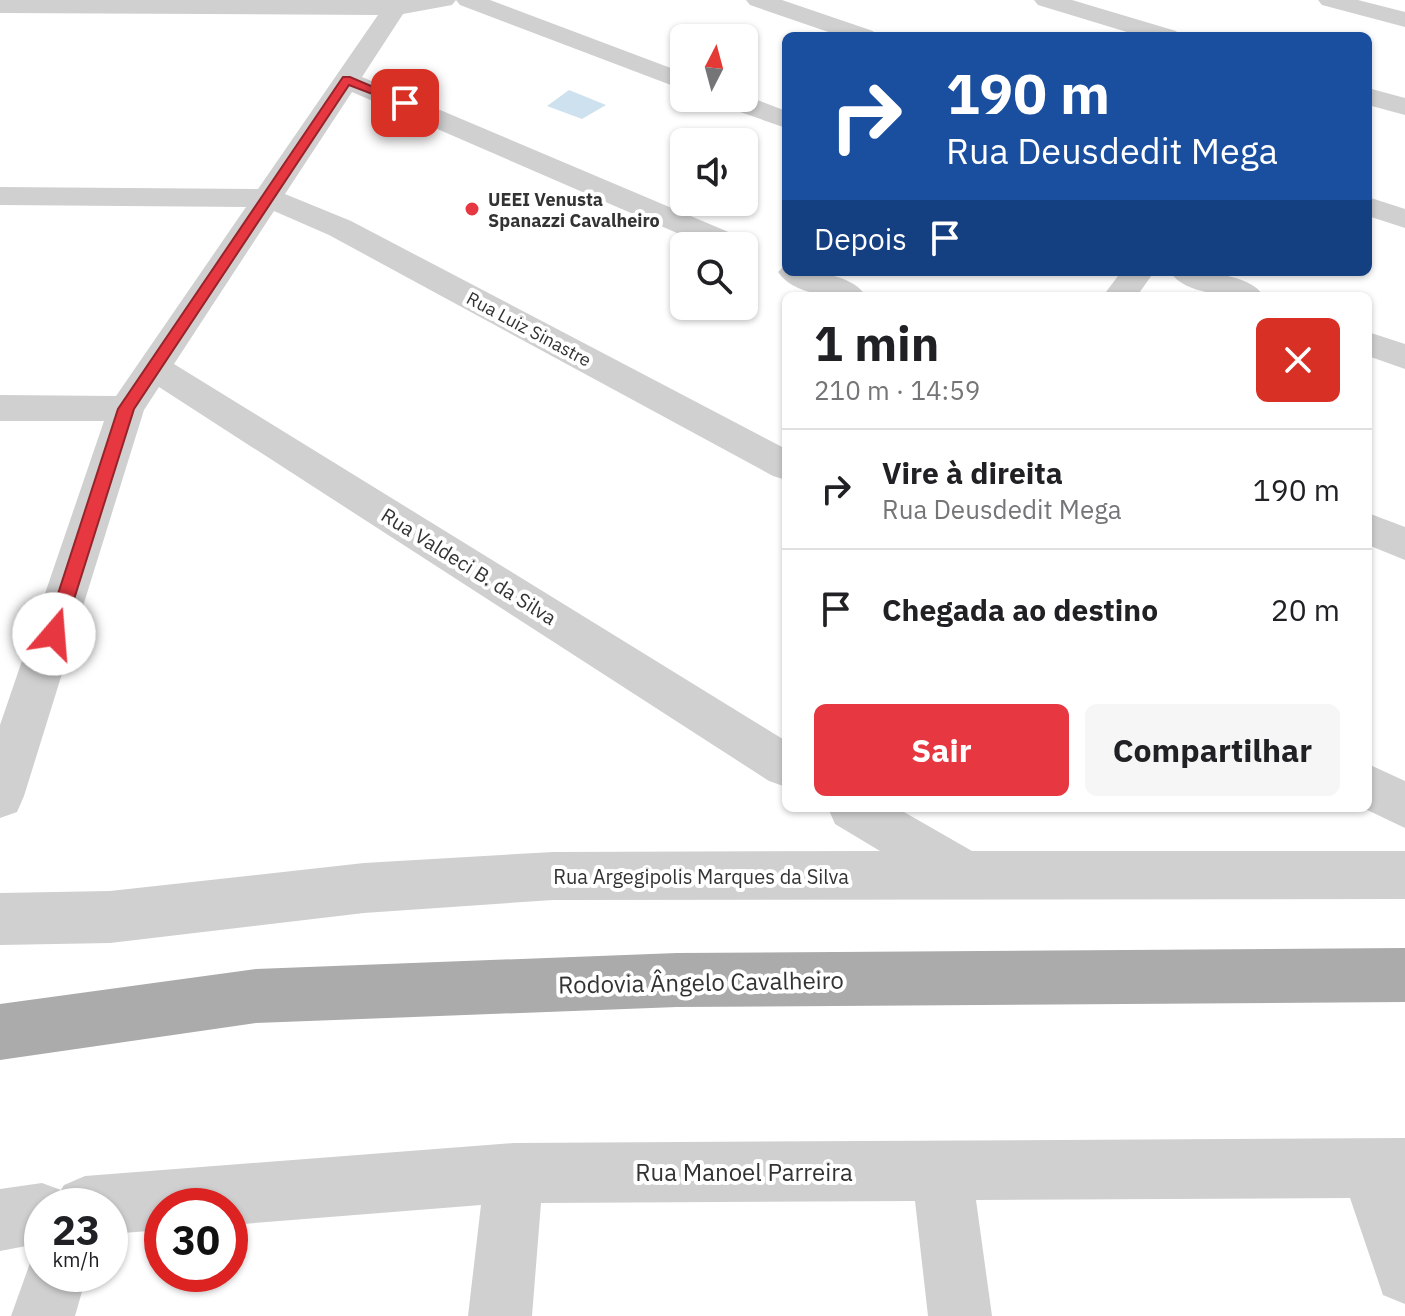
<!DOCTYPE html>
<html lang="pt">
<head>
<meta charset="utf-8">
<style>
	body { margin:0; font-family:"IBM Plex Sans",sans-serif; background:#f6f6f6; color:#202124; height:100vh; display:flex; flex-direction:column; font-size:30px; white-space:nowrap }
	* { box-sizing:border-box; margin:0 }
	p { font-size:26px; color:#757577 }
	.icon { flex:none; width:44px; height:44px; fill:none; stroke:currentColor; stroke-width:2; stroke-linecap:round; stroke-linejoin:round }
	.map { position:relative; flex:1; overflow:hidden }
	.side { position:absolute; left:782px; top:292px; width:590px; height:520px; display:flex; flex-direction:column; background:#fff; border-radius:12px; box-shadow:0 2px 6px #0004 }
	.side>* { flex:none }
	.guide { position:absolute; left:782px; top:32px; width:590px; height:244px; border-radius:12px; box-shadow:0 2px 6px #0004; background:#1a4fa0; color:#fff; overflow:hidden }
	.needle { width:52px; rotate:6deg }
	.tools { position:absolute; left:670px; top:24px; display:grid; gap:16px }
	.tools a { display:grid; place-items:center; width:88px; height:88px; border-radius:12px; background:#fff; box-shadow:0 2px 6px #0004; font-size:40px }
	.speed { position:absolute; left:24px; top:1188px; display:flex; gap:16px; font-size:40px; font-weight:700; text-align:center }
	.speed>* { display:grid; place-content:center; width:104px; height:104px; border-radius:50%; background:#fff; box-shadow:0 2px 6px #0004; line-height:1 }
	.speed small { font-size:20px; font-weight:400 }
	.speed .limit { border:12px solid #d22; background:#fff; color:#111 }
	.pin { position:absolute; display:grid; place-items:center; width:68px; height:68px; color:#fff; margin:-34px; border-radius:16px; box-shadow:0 4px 12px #0006 }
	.me { position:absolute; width:88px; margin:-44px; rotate:18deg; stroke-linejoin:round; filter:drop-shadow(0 0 6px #0008) }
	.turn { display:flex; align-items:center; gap:28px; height:168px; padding:0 32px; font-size:36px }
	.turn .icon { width:104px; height:104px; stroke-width:2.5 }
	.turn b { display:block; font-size:56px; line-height:68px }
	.then { display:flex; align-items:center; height:76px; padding:0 32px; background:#0003; gap:16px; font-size:30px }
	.round { display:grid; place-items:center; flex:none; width:84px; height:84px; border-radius:12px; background:#f6f6f6 }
	.summary { display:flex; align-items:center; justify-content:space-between; height:136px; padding:0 32px }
	h1 { font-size:48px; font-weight:700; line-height:60px }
	.action { display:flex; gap:16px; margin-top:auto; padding:16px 32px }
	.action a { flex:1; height:92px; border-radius:12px; background:#e73841; color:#fff; font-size:32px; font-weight:700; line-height:92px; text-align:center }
	.action a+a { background:#f6f6f6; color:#202124 }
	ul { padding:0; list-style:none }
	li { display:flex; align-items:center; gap:24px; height:120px; padding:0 32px; border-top:2px solid #e0e0e0 }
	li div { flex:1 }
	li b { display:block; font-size:30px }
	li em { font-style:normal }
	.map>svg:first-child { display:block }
</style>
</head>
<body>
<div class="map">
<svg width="1405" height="1316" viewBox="0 0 1405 1316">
	<rect width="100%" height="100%" fill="#fff"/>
	<!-- water -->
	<path fill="#cee1ee" d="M569,90L606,105L582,119L547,106Z"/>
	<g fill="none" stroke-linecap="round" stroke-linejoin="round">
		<!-- minor -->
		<g fill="#d0d0d0" fill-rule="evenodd">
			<path d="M0,0H490L684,73V90L460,5L456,0L452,5L403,14L362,77L745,239L750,246L745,253L744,246H707L352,92L285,194L351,221L786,449V480L773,476L329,235L274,211L174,364L786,741V787L769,781L159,387L144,410L24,796L17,812L0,818V725L104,421H0V395L116,396L246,207L0,205V187L258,189L378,15L0,13Z"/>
			<path d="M746,0H782L873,31L877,36H840L750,5Z"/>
			<path d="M1034,0H1072L1176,31L1180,36H1140L1038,5Z"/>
			<path d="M1318,0H1358L1405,12V27L1322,5Z"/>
			<path d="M1368,88L1405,98V115L1368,105Z"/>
			<path d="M744,95L786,111V128L717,104L714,98H744Z"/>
			<path d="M1368,197L1405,209V228L1368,216Z"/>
			<path d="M786,264V272C811,272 850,272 866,296C838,296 796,298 778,272Z"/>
			<path d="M1121,272H1154L1137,296H1103Z"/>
			<path d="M1170,272C1197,272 1247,271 1264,296C1236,296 1187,297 1170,272Z"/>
			<path d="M1368,332L1405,344V369L1368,356Z"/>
			<path d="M1368,513L1405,527V560L1368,545Z"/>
			<path d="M1368,764L1405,781V828L1363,808H1368Z"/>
			<path d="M828,808H897L972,851H1405V899L553,900L364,913L110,943L0,945V893L110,891L364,863L553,852L880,851L835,824Z"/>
			<path d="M1405,1138V1304L1383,1295L1350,1198L976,1200L992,1316H928L915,1201L541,1203L532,1316H468L481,1205L230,1225V1206H162V1230L110,1234V1206H42V1243L0,1251V1189L42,1183L61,1190L64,1185L85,1176L514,1143Z"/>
			<path d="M42,1248V1274H87L75,1316H11L34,1252Z"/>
		</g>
		<!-- major -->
		<path fill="#ababab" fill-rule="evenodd" d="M1405,948V1002L677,1007L256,1023L0,1060V1004L256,969L677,953Z"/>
	</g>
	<!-- route -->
	<path fill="#e73841" stroke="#96242a" stroke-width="2" d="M343,77H350L411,103L401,105L349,85L134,409L63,634L60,639H48L45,634L118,409Z"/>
	<!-- markers -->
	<circle fill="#e73841" stroke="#fff" stroke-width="3" cx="472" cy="209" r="8"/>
	<g text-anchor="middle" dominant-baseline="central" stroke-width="8" stroke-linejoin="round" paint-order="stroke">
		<!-- far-poi labels -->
		<g font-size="18" font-weight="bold" fill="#333" stroke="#fff" text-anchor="start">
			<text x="488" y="199">UEEI Venusta<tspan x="488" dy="21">Spanazzi Cavalheiro</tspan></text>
		</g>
		<!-- far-street labels -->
		<g font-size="18" fill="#333" stroke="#fff">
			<text transform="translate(529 329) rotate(28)">Rua Luiz Sinastre</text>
		</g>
		<!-- street labels -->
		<g font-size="20" fill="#333" stroke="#fff">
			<text transform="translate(469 566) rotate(32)">Rua Valdeci B. da Silva</text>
			<text x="701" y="876">Rua Argegipolis Marques da Silva</text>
		</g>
		<!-- near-street labels -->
		<g font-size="24" fill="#333" stroke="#fff">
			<text transform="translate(701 982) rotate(-1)">Rodovia Ângelo Cavalheiro</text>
			<text x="744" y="1172">Rua Manoel Parreira</text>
		</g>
	</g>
</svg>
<div class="tools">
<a><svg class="needle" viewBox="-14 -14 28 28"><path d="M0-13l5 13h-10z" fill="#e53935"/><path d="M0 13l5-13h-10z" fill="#757577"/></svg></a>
<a><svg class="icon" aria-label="sound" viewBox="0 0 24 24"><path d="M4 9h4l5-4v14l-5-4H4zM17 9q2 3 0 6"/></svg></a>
<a><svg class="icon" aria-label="search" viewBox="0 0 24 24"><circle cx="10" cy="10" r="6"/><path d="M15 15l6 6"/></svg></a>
</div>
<div class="speed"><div>23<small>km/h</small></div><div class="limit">30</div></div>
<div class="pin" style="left:405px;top:103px;background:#d93025"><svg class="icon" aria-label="arrive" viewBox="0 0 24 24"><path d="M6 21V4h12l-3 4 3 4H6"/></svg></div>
<svg class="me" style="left:54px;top:634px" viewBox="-20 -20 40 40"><circle r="19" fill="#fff"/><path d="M0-13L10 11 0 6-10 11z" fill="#e73841"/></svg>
<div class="guide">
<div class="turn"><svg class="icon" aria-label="right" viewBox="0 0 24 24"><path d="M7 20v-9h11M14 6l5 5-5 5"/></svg><div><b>190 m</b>Rua Deusdedit Mega</div></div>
<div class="then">Depois<svg class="icon" aria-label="arrive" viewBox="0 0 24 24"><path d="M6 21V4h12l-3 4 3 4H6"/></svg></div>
</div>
<section class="side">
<div class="summary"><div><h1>1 min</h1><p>210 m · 14:59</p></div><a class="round" style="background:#d93025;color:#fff"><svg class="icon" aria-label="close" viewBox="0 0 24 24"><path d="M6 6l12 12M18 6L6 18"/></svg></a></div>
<ul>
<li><svg class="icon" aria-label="right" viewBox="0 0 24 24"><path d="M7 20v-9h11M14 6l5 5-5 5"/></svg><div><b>Vire à direita</b><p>Rua Deusdedit Mega</p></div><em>190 m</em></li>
<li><svg class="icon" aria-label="arrive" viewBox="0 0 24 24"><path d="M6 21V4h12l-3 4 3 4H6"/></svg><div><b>Chegada ao destino</b></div><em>20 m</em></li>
</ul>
<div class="action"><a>Sair</a><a>Compartilhar</a></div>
</section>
</div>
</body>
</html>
